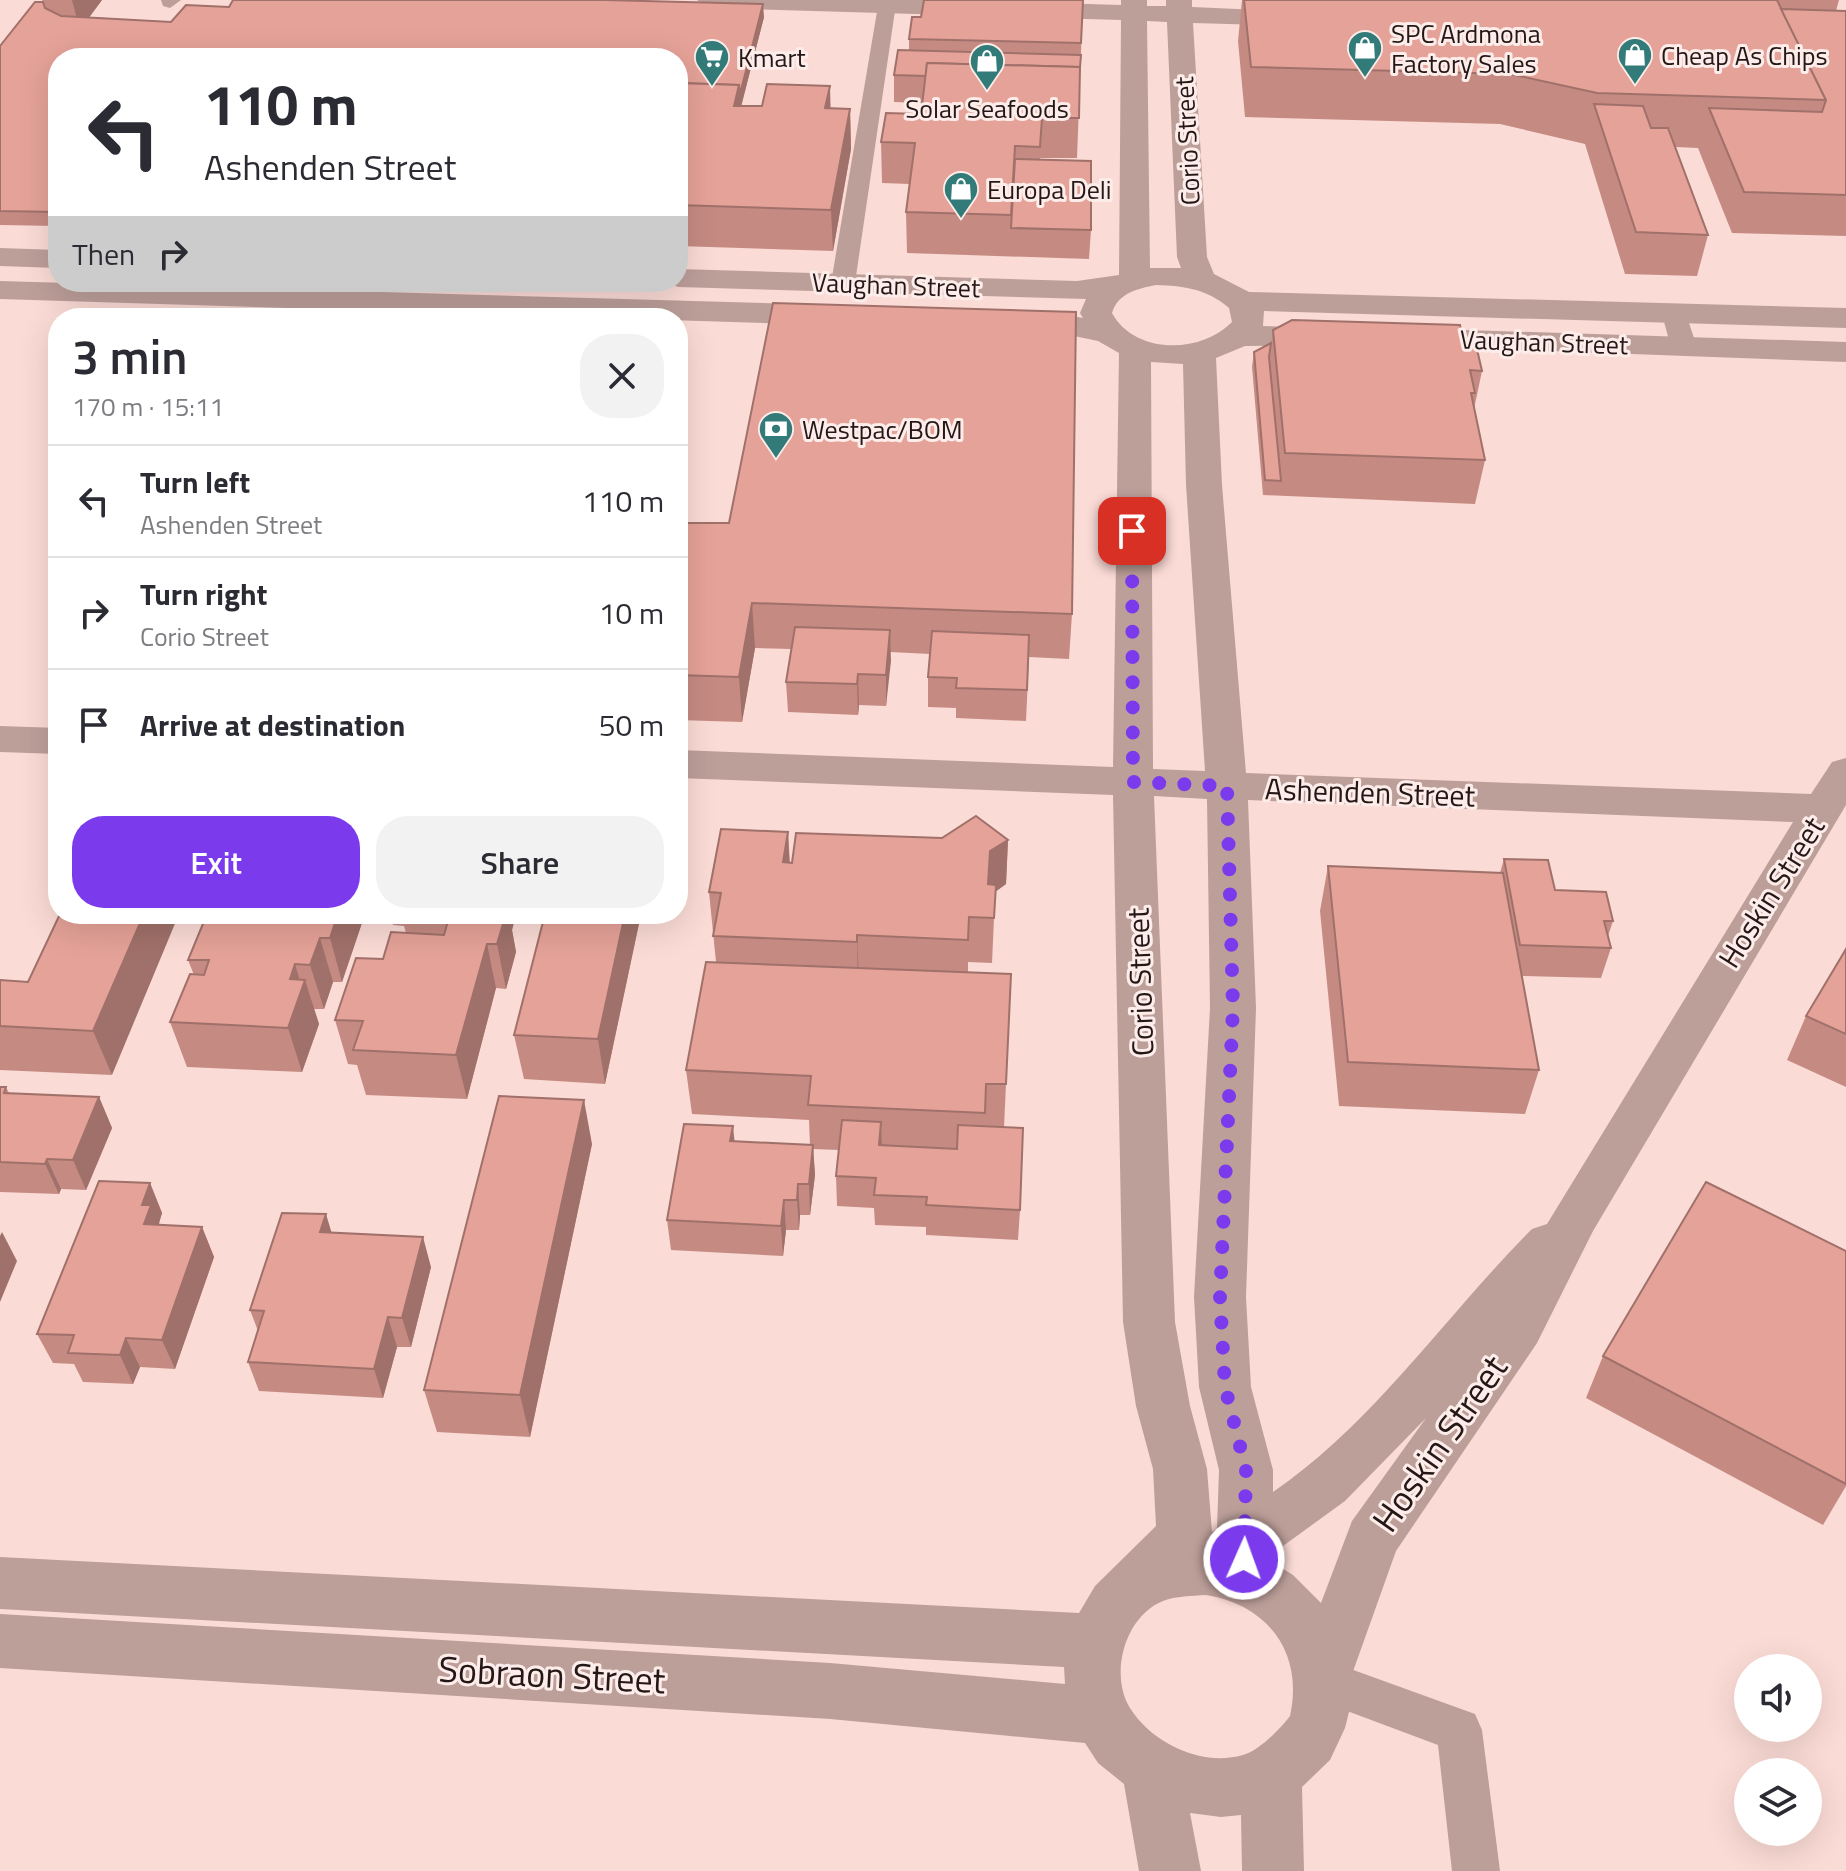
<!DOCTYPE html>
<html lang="en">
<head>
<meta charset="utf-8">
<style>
	body { margin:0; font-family:"Titillium Web",sans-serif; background:#f2f2f3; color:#2b2b33; height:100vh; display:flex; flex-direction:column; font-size:30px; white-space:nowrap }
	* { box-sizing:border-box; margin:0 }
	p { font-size:26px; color:#7c7c81 }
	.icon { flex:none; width:44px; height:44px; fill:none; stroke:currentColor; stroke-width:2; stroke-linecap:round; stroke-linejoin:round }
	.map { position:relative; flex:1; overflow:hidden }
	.panel { position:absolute; left:48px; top:308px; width:640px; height:616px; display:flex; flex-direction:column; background:#fff; border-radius:32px; box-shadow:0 8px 32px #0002 }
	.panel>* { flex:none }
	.hud { position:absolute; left:48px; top:48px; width:640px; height:244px; border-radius:32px; box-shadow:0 8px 32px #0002; background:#fff; color:#2b2b33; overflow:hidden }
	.buttons { position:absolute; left:1734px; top:1654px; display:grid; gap:16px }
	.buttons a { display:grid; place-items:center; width:88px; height:88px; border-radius:50%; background:#fff; box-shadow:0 8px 32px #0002; font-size:40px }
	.pin { position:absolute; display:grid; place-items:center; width:68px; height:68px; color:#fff; margin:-34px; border-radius:16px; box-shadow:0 4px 12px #0006 }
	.me { position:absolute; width:88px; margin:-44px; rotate:2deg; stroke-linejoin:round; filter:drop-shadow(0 0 6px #0008) }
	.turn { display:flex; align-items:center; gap:28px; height:168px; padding:0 24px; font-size:36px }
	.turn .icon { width:104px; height:104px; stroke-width:2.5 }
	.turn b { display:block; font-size:56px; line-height:68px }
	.then { display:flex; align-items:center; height:76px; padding:0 24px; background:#0003; gap:16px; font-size:30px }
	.round { display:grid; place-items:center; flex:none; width:84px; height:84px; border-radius:32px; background:#f2f2f3 }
	.headline { display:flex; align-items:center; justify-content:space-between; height:136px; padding:0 24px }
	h1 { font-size:48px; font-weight:600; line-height:60px }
	.cta { display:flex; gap:16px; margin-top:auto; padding:16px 24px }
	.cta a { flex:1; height:92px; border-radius:32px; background:#7c3aed; color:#fff; font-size:32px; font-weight:600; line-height:92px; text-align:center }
	.cta a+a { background:#f2f2f3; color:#2b2b33 }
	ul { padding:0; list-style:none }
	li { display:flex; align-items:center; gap:24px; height:112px; padding:0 24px; border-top:2px solid #e1e1e2 }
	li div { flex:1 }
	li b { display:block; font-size:30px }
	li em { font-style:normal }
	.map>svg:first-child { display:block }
</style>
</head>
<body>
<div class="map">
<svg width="1846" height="1871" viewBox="0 0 1846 1871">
	<rect width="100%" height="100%" fill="#fbdbd6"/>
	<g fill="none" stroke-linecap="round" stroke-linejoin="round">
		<!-- service -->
		<g fill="#bd9f9a" fill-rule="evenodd">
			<path d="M161,0H181L170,8L163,6Z"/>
			<path d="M879,0H893L896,4L855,283L843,290L831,283Z"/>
			<path d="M1673,304L1685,311L1697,347L1693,352L1684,355L1671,347L1661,311Z"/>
			<path d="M1323,1659L1475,1714L1482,1730L1500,1871H1452L1438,1745L1307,1696L1300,1681L1307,1666Z"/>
		</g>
		<!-- minor -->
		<g fill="#bd9f9a" fill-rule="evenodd">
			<path d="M697,0H965L1121,5V0H1147V6H1166V0H1192V7L1308,12L1312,18L1308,24L1299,26L1193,23L1207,257L1214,274L1249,292L1846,308V328L1264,311L1263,326L1342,328L1347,335L1342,342L1331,345L1245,346L1216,358L1222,485L1246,773L1811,794L1832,762L1846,758V805L1593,1231L1537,1343L1396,1551L1351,1677L1352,1700L1345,1728L1330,1760L1302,1787L1304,1871H1242L1241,1815L1221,1817L1190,1813L1201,1871H1139L1124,1784L1098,1763L1085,1743L830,1719L0,1668V1614L830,1663L1065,1684L1064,1667L0,1609V1557L1079,1613L1095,1586L1156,1526L1153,1469L1136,1406L1123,1322L1113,795L678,778V750L1113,767L1119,353L1098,341L1050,331L1007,328L1002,321L1007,314C1032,308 1057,313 1083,318L1080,313L1086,299L678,287L665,282H678V269L1077,281L1119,275L1121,20L710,8ZM1147,21L1167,22L1177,257L1181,268H1150ZM1156,285C1185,286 1207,289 1229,308L1232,322C1201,354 1135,355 1112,313C1118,293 1137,289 1156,285ZM1151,362L1183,364L1186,485L1205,771L1153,769ZM1154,796L1207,799L1210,1008L1194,1297L1199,1387L1219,1470L1217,1529L1212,1532L1207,1469L1190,1406L1175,1322ZM1248,800L1793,822L1547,1224L1532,1229C1446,1315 1374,1423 1273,1492V1470L1251,1387L1246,1297L1256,1008ZM1426,1418L1352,1521L1321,1603L1293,1575L1272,1562V1554L1345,1501ZM1206,1595C1268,1605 1304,1653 1290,1716C1280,1729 1259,1751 1243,1755C1201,1767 1152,1743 1130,1708C1109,1674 1125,1616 1163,1601C1176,1596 1192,1596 1206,1595Z"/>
			<path d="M0,248L58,250V268L0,266Z"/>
			<path d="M0,281L829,305L840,308L845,315L840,322L829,325L0,299Z"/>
			<path d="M1403,328L1846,342V362L1392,345L1387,338L1392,331Z"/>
			<path d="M0,726L58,728V754L0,752Z"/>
		</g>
	</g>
	<!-- wall -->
	<g fill="#c58b83">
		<path d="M42,0H102L89,17L171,22L764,17L741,106L850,109L851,149L833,251L678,246V58H58V226L0,225V46L43,2Z"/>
		<path d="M1083,0L1077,158H1040V159L1091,230L1089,259L907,253L906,212L910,184L882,183L881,142L921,114L922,103L894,102V75L909,50V39L921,17Z"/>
		<path d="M1242,0H1839L1836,11H1846V236L1732,233L1698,148L1675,147L1708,235L1697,276L1625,274L1585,144L1500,124L1245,117L1238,41Z"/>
		<path d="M1273,330L1464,345L1482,371L1474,409L1485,460L1475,504L1263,495L1252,367L1254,352L1271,343Z"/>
		<path d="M678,523L1072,614L1069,659L1029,657L1026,721L956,718V708L928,707V677L930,654L890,652L886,706L859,705L858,715L788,712L786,682L791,649L755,648L742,722L678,720Z"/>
		<path d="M788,832L790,863L942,838L1008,840L1006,884L995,892L992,963L968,962V972L1011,974L1004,1128L1020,1210L1018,1240L926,1235V1227L875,1225L874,1208L837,1206L836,1176L839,1150L813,1149L815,1175L810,1215H800L799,1230H786L783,1256L671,1250L667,1220L734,1141L810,1145L809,1120L692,1114L686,1070L716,962L709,892Z"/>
		<path d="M1504,859L1555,890L1613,921L1608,936L1611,948L1601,978L1522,976L1539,1070L1525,1114L1339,1106L1320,911L1328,866L1500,873Z"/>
		<path d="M60,914L112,1075L0,1070V980L28,982Z"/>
		<path d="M365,914L342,982H333L324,1009H314L319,1024L302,1072L187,1067L170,1022L194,975L188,960Z"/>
		<path d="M390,914H516L512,930L516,952L506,989L496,988L467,1099L366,1095L357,1065L348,1064L335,1020L383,959L406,933L404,926L393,925Z"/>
		<path d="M641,914L605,1084L524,1079L514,1035Z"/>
		<path d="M1846,949V1087L1787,1060L1806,1016Z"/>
		<path d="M0,1087H6L9,1093L99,1097L112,1128L86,1190L61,1189L59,1194L0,1192Z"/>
		<path d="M592,1144L530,1437L437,1432L424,1390Z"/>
		<path d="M150,1183L162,1213L159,1223V1225L202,1227L214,1257L175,1369L140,1367L133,1384L83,1382L74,1364L53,1363L37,1334Z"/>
		<path d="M332,1233L431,1267L411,1347H397L383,1398L259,1391L248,1362L258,1331L250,1310Z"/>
		<path d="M1846,1251V1486L1823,1525L1586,1398L1603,1356Z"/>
	</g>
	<!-- shaded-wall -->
	<g fill="#a0716a">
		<path d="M72,0H102L80,30Z"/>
		<path d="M763,4L764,17L741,107L734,106Z"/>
		<path d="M830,86L831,126L825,108Z"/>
		<path d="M850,109L851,149L833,251L831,210Z"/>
		<path d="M752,603L755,648L742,722L739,677Z"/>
		<path d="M890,630L891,661L886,706V675Z"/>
		<path d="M858,674L859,705L858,715L857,684Z"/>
		<path d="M788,832L790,877L783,862Z"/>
		<path d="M1008,840L1006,884L995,892L992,963L994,918L988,884L990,851Z"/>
		<path d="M144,914H179L112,1075L93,1031Z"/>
		<path d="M338,914H365L342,982L330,938Z"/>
		<path d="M499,914H516L512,930L516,952L506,989L497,944Z"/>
		<path d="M625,914H641L605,1084L598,1039Z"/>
		<path d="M857,935L859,980L858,987L857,942Z"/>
		<path d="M320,938L333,982L324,1009L310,965Z"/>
		<path d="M487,944L496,988L467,1099L456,1055Z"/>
		<path d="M295,964L302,988L305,980L319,1024L302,1072L288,1028L290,979Z"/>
		<path d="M99,1097L112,1128L86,1190L73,1160Z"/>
		<path d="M584,1100L592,1144L530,1437L520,1395Z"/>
		<path d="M881,1122L882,1152L879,1145Z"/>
		<path d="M733,1126L736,1156L730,1141Z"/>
		<path d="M813,1145L815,1175L810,1215L809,1184Z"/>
		<path d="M47,1159L61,1189L59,1194L45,1164Z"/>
		<path d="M150,1183L162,1213L159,1223L164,1235L144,1224L142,1205Z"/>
		<path d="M798,1184L800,1215L799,1230L797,1200Z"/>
		<path d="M784,1200L786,1230L783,1256L781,1226Z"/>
		<path d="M326,1214L335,1244L320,1232Z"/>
		<path d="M202,1227L214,1257L175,1369L162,1340Z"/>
		<path d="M2,1232L17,1261L0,1302V1236Z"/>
		<path d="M423,1237L431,1267L411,1347L402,1318Z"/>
		<path d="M388,1317L397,1347L383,1398L374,1369Z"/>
		<path d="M126,1338L140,1367L133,1384L120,1355Z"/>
	</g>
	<!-- building -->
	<g fill="#e5a298" stroke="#a0716a" stroke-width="2">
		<path d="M233,0H605L763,4L740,94L739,85L678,83V58H58V212L0,211V46L35,2H43L45,8L61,16L171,22L186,5L229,7Z"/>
		<path d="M924,0H1083L1081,43L909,39L912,17H921Z"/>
		<path d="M1244,0H1777L1826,100L1597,93L1510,74L1251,67Z"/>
		<path d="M1781,9L1846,11V195L1744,192L1709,108L1822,112L1826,100Z"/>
		<path d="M898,50L1081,55L1080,67L927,63L926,76L894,75Z"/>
		<path d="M927,63L1080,67L1079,118H1042L1040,147L1015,146L1011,215L906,212L915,143L881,142L886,113L921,114Z"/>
		<path d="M678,83L739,85L734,106H762L767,84L830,86L825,108L850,109L831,210L678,205Z"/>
		<path d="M1594,104L1643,106L1651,128H1668L1708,235L1636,232Z"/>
		<path d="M1015,159L1091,161V230L1011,228Z"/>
		<path d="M773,303L1076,312L1072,614L752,603L739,677L678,675V523H729Z"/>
		<path d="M1292,320L1460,325L1464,345H1476L1482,371L1470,370L1475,393H1471L1485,460L1285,453L1273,330Z"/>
		<path d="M1271,343L1269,357L1281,481L1265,480L1254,352Z"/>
		<path d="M795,627L890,630L886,675L858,674L857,684L786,682Z"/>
		<path d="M932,631L1029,635L1027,690L956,688L957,678L928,677Z"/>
		<path d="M976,816L1008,840L990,851L988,884L996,885L994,918L969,917L968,940L857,935V942L713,936L721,893L709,892L721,829L788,832L783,862L792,863L796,833L942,838Z"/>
		<path d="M1504,859L1548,860L1555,890L1606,892L1613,921H1604L1611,948L1520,945Z"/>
		<path d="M1328,866L1503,873L1539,1070L1348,1062Z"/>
		<path d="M60,914H144L93,1031L0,1026V980L28,982Z"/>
		<path d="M207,914H338L330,938H320L310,965L295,964L290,979L305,980L288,1028L170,1022L190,974L204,975L209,960H188Z"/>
		<path d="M450,914H506L497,944H487L456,1055L353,1050L363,1021L335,1020L356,958L383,959L391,932L444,935Z"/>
		<path d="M545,914H625L598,1039L514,1035Z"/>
		<path d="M1846,949V1034L1806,1016Z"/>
		<path d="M706,962L1011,974L1006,1084H986L985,1113L808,1105L811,1076L686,1070Z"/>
		<path d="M0,1087H6L4,1093L99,1097L73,1160L47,1159L45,1164L0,1162Z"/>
		<path d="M499,1096L584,1100L520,1395L424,1390Z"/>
		<path d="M842,1120L881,1122L879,1145L957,1149L958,1125L1023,1128L1020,1210L926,1205L927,1197L874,1195L876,1178L836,1176Z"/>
		<path d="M684,1124L733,1126L730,1141L813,1145L809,1184H798L797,1200H784L781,1226L667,1220Z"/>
		<path d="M99,1181L150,1183L142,1205H151L144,1224L202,1227L162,1340L126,1338L120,1355L68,1353L74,1335L37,1334Z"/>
		<path d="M1706,1182L1846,1251V1484L1603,1356Z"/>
		<path d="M282,1213L326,1214L320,1232L423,1237L402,1318L388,1317L374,1369L248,1362L264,1311L250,1310Z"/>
	</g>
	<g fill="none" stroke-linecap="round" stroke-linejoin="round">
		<!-- route -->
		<path stroke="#7c3aed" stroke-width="14" stroke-dasharray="0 25.2" d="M1132,531L1133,782L1227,786L1233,1008L1220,1297L1225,1387L1246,1470L1244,1559"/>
	</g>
	<!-- icons -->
	<defs>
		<symbol id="shop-pin" viewBox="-11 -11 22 30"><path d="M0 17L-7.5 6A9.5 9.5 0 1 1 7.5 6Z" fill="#337b79" stroke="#fdedea"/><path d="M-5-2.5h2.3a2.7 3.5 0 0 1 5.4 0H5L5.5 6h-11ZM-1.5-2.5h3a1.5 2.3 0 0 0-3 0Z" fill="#fff"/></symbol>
		<symbol id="supermarket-pin" viewBox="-11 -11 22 30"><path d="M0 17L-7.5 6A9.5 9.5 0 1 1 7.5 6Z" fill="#337b79" stroke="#fdedea"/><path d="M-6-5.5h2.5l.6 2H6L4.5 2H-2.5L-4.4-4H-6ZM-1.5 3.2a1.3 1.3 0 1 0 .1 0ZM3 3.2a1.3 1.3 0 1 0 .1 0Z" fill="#fff"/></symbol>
		<symbol id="bank-pin" viewBox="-11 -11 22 30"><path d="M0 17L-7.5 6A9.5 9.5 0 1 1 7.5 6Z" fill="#337b79" stroke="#fdedea"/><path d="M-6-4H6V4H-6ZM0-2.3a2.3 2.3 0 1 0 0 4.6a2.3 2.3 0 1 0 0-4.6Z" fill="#fff"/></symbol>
	</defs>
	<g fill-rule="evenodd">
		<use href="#shop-pin" x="1345" y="28" width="40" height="54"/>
		<use href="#shop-pin" x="1615" y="35" width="40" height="54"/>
		<use href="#supermarket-pin" x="692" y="37" width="40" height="54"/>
		<use href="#shop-pin" x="967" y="41" width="40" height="54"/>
		<use href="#shop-pin" x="941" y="169" width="40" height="54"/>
		<use href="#bank-pin" x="756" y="409" width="40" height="54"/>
	</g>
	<g text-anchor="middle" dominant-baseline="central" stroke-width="6" stroke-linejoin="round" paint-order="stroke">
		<!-- far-poi labels -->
		<g font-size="26" fill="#251715" stroke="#fdedea" text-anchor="start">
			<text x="1391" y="33">SPC Ardmona<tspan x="1391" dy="30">Factory Sales</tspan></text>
			<text x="1661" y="55">Cheap As Chips</text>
			<text x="738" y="57">Kmart</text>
			<text x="987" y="108" text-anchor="middle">Solar Seafoods</text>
			<text x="987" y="189">Europa Deli</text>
			<text x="802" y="429">Westpac/BOM</text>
		</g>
		<!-- far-street labels -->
		<g font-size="26" fill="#251715" stroke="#fdedea">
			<text transform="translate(1187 141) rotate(-93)">Corio Street</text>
			<text transform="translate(896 285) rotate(2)">Vaughan Street</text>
			<text transform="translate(1544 342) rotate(2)">Vaughan Street</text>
		</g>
		<!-- street labels -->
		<g font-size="30" fill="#251715" stroke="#fdedea">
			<text transform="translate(1370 792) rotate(2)">Ashenden Street</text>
			<text transform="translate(1771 892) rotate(-58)">Hoskin Street</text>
			<text transform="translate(1140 982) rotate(-92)">Corio Street</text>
		</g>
		<!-- near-street labels -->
		<g font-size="36" fill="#251715" stroke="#fdedea">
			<text transform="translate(1439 1443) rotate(-55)">Hoskin Street</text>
			<text transform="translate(552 1674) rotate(3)">Sobraon Street</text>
		</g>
	</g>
</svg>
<div class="buttons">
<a><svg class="icon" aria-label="sound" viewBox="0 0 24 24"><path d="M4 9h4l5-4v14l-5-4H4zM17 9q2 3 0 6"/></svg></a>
<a><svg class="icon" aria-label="layers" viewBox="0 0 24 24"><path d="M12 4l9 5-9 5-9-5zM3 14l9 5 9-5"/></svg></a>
</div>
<div class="pin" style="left:1132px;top:531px;background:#d93025"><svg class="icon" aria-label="arrive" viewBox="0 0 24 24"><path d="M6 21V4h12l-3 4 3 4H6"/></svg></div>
<svg class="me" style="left:1244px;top:1559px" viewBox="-20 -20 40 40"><circle r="17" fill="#7c3aed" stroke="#fff" stroke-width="3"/><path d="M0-11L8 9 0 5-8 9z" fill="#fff"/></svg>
<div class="hud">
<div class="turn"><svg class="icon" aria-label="left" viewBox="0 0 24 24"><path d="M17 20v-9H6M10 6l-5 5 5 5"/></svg><div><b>110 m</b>Ashenden Street</div></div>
<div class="then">Then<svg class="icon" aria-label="right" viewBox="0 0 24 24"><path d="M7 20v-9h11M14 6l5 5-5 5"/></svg></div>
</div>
<section class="panel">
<div class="headline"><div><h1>3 min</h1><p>170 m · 15:11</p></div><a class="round"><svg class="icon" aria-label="close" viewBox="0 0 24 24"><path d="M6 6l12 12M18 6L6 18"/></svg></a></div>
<ul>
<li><svg class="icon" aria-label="left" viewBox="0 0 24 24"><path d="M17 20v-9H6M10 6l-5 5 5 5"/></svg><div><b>Turn left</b><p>Ashenden Street</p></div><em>110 m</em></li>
<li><svg class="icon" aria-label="right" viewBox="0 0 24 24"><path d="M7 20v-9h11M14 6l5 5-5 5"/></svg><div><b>Turn right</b><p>Corio Street</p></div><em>10 m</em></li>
<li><svg class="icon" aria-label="arrive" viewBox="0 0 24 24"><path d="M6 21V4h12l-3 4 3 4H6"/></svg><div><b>Arrive at destination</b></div><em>50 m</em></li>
</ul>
<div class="cta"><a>Exit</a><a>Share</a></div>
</section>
</div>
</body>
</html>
